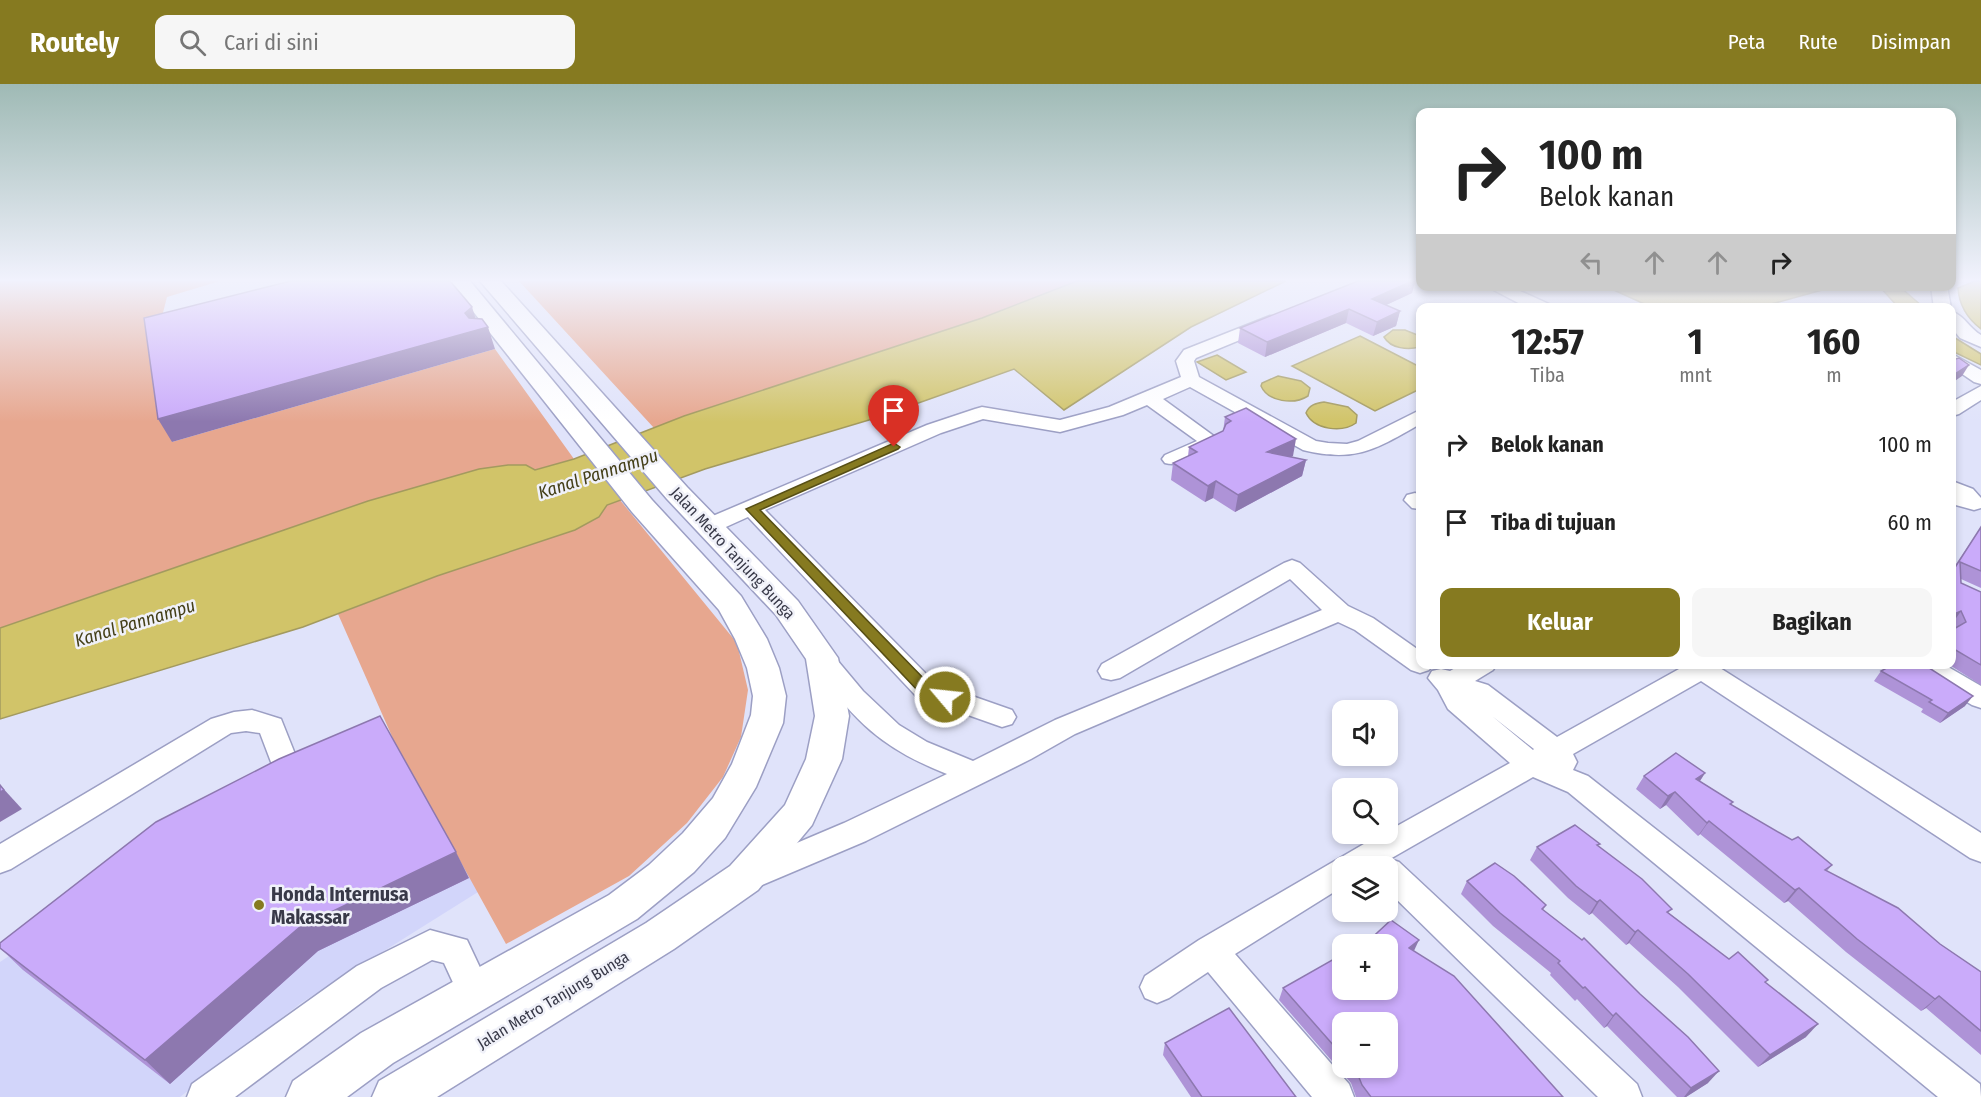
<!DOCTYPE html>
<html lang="id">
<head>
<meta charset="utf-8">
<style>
	body { margin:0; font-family:"Fira Sans Condensed",sans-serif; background:#f6f6f6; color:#222; height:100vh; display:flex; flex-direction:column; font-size:22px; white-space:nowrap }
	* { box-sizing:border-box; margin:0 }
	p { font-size:20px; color:#767676 }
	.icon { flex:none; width:33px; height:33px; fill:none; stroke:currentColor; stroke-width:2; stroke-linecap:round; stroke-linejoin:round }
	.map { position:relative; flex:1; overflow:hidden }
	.panel { position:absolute; left:1416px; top:219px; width:540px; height:366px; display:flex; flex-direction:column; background:#fff; border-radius:12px; box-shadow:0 3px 9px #0003 }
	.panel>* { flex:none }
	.hud { position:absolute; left:1416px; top:24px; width:540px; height:183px; border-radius:12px; box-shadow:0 3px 9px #0003; background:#fff; color:#222; overflow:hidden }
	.controls { position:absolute; left:1332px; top:616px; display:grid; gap:12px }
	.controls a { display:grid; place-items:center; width:66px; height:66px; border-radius:12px; background:#fff; box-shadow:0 3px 9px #0003; font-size:30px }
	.pin { position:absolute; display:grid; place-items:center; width:51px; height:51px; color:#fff; margin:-62px -26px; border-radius:50% 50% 50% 0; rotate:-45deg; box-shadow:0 0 6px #0007 }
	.pin .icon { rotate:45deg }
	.me { position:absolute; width:66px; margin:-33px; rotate:298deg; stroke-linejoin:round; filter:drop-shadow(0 0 4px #0008) }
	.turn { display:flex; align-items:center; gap:21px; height:126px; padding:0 24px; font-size:27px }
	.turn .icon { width:78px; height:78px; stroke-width:2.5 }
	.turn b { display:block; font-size:42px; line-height:51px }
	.lanes { display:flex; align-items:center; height:57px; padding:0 24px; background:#0003; justify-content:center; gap:30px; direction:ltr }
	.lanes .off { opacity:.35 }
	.eta { display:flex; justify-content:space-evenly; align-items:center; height:102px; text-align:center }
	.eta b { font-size:36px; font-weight:700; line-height:42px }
	.button { display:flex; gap:12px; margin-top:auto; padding:12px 24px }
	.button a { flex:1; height:69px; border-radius:12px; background:#867a20; color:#fff; font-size:24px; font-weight:700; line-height:69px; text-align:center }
	.button a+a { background:#f6f6f6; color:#222 }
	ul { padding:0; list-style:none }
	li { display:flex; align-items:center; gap:18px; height:78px; padding:0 24px }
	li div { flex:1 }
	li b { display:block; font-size:22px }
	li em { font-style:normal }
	header { display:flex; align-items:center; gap:36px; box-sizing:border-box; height:84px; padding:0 30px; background:#867a20; color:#fff }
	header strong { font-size:28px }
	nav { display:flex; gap:33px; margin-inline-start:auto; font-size:21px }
	.search { width:420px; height:54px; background:#f6f6f6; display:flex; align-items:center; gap:15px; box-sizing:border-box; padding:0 21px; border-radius:12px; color:#767676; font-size:22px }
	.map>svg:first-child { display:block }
</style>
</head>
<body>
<header>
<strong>Routely</strong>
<div class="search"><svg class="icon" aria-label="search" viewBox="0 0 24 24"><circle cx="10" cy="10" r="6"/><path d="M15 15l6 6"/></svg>Cari di sini</div>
<nav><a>Peta</a><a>Rute</a><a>Disimpan</a></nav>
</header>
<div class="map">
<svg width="1981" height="1013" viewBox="0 0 1981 1013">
	<rect width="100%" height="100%" fill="#e0e3fa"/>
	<!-- built -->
	<path fill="#d2d5fa" d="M394,657L478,808L301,919L180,1013H0V878L152,776Z"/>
	<!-- green -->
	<g fill="#e7a78f">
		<path d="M0,197H220L167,213L156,256L172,358L495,265L574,375L535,386L526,381L368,417L0,544Z"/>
		<path d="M519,197H1077L982,234L684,332L654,344Z"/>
		<path d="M620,416L737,559L748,606L741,653L723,693L687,739L629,792L506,860L394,657L338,530L437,492L575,446L599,433L607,421Z"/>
	</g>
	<!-- water -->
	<g fill="#d1c469" stroke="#a39a5f" stroke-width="1.5">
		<path d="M1077,197H1286L1191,243L1064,326L1014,285L879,333L705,385L607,421L599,433L575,446L437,492L303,543L0,635V544L368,417L479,385L508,381H526L535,386L574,375L684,332L982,234Z"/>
		<path d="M1975,197H1981V245C1968,235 1959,221 1958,204Z"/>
		<path d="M1607,203V202L1833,203L1757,224L1651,223Z"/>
		<path d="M1880,203H1900L1923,223H1898Z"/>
		<path d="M1393,246H1405L1420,252V263C1408,266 1391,265 1384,253Z"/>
		<path d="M1360,252L1420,283V305L1375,327L1292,282Z"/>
		<path d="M1952,252L1981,270V281L1952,267Z"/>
		<path d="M1217,271L1246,288L1226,296L1197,278Z"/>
		<path d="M1278,292L1301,297L1310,304L1308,312C1294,321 1268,318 1261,302L1262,299Z"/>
		<path d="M1324,318L1348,323L1357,331L1356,339C1342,349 1314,346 1306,329C1309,321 1316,319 1324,318Z"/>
	</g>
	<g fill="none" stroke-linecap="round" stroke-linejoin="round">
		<defs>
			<g id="minor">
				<path d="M1486,202H1509L1549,220L1551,224H1528Z"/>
				<path d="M1931,202H1947L1951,224H1934Z"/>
				<path d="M1952,228C1964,231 1970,245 1981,251V263L1960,254L1952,244Z"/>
				<path d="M1270,232L1276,233L1279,237L1276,241L1196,274L1194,277L1199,293L1316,357L1328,359L1347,360L1358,357L1420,326V340C1376,365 1356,379 1303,366L1190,303L1163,315L1222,358L1219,362C1203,369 1182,384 1165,379L1162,375L1165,371L1197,357L1147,321L1123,331L1060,348L983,335L941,349L765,426L935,599L1012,626L1016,633L1012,640L1002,643L917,613L748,433L717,447L709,449L701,447L698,442L701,437L927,341L975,325L982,323L1060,336L1109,323L1181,293L1176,277L1184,266Z"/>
				<path d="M1952,270L1981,286V300L1974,298L1952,283Z"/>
				<path d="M1981,302V316L1959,330L1952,332V318Z"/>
				<path d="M1952,397L1973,405L1981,414V424L1974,426L1952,420Z"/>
				<path d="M1415,409L1420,411V425L1412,424L1404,416L1407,411Z"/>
				<path d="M1292,476L1300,479L1348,522L1373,534L1420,567V580H1433L1429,586L1420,589L1411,586L1355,546L1338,538L1075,650L1031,675L866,757L762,801L751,805L740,801L735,792L740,783L844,739L947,690C881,664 856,638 814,582L810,576L814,570L823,567L832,570L863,607L899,641L927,658L973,677L1055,636L1322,526L1290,495L1120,594L1111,596L1102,594L1098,587L1102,580L1284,479Z"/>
				<path d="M1462,580H1497L1493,586L1475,597L1488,601L1557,653L1688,580H1723L1720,584L1981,749V778L1970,774L1701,597L1573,670L1577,678L1573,686L1588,692L1980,1000L1981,1013H1938L1568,708L1533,693L1390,775L1399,778L1637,1000L1642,1013H1598L1388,807V783H1342V803L1235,870L1349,1000L1354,1013H1312L1208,888L1169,914L1157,919L1145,914L1140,903L1145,892L1199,856L1381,750H1388V747L1510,679L1448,625L1438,606L1428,594L1432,587L1441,585L1450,587ZM1492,632L1534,665L1533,666Z"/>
				<path d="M1909,580H1943L1981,602V624L1972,621L1913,586Z"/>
				<path d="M252,626L281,635L295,670L291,678L281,681L271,678L260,649L246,647L231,649L11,785L0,789V760L211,635L234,628Z"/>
				<path d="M430,846L467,856L491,907L486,918L474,923L462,918L444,879L432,876L381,904L235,1013H187L192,1000L357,882Z"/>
			</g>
			<g id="major">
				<path d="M449,197H470L652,416L741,512L767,555L779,584L786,612L783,639L756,703L725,754L694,788L637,835L393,979L347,1013H286L293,997L361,949L609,811L649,781L683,749L713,714L732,680L751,631L753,612L747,584L735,555L719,526L632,428Z"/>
				<path d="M480,197H501L687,403L798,517L838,574L849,632L842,675L812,741L758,806L674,865L437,1013H372L379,997L646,839L730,782L785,721L806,675L815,632L806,575L776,531L667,415Z"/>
			</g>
		</defs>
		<!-- minor casing -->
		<use href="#minor" stroke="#9c9fc4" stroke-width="3"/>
		<!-- major casing -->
		<use href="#major" stroke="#9c9fc4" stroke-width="3"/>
		<!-- minor -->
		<use href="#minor" fill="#fff" fill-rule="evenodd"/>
		<!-- major -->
		<use href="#major" fill="#fff" fill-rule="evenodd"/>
	</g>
	<!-- wall -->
	<g fill="#ae93d7" fill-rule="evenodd">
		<path d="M1358,197H1415L1412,209L1386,221L1400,227L1396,242L1373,252L1346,239L1265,273L1238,259L1240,244Z"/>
		<path d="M1225,333L1293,372L1290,373L1306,376L1302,392L1235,428L1213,414L1205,418L1171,396L1173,379L1188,372L1189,363L1223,348Z"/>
		<path d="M1981,443V504L1961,495V499L1981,508V601L1948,580H1952V546L1953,545L1952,541V486Z"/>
		<path d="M1881,587L1965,622L1940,639L1921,628L1923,625L1874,597Z"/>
		<path d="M1705,689L1700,697L1733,718L1731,721L1832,781L1827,787L1940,860L1981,888V971L1926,924L1921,927L1846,868L1788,817L1784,819L1700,750L1698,752L1666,721L1660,725L1636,705L1644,692Z"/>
		<path d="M1598,762L1669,829L1729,875L1765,898L1806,953L1758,983L1678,903L1629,859L1626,861L1592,829L1589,831L1568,814L1530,776L1537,763Z"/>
		<path d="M469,794L318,867L170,1000L23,886L0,864Z"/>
		<path d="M1467,797L1546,821L1543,826L1708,999L1686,1013H1677L1607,942L1604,944L1577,915L1575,917L1550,891L1551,889L1493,842L1461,810Z"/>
		<path d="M1414,867L1563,1013H1356L1351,999L1279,916L1283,904L1342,906ZM1342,939L1388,984H1342Z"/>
		<path d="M1165,959L1296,1013H1191L1163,971Z"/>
	</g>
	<!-- shaded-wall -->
	<g fill="#8d78af">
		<path d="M1412,197H1415L1412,209L1369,229L1372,215Z"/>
		<path d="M472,223L479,245L488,243L495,265L172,358L158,335L465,229Z"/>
		<path d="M1349,225L1346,239L1265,273L1267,258Z"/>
		<path d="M1400,227L1396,242L1373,252L1377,238Z"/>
		<path d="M1969,281L1962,292L1952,299V292Z"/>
		<path d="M1296,355L1293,372L1264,385L1267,368Z"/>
		<path d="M1306,376L1302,392L1235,428L1238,411Z"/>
		<path d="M1216,397L1213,414L1205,418L1208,402Z"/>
		<path d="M1961,527L1952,540V531Z"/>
		<path d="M1973,612L1965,622L1940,639L1948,629Z"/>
		<path d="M1705,689L1696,703V695Z"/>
		<path d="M0,701L22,725L0,738Z"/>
		<path d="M1675,708L1666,721L1660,725L1668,712Z"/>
		<path d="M1709,737L1700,750L1698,752L1707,739Z"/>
		<path d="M456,768L469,794L318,867L170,1000L145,976L300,843Z"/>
		<path d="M1799,804L1788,817L1784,819L1795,806Z"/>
		<path d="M1600,816L1592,829L1589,831L1597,818Z"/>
		<path d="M1638,846L1629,859L1626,861L1635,848Z"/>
		<path d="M1419,856L1413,869L1409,864Z"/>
		<path d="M1939,912L1926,924L1921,927L1935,915Z"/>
		<path d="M1616,929L1607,942L1604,944L1613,932Z"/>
		<path d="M1818,940L1806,953L1758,983L1770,971Z"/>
		<path d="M1719,987L1708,999L1686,1013H1684L1691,1004Z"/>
	</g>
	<!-- building -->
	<g fill="#caabfa" stroke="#8d78af" stroke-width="1.5">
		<path d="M291,197H450L472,223L465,229L469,234L482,235L488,243L158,335L144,234Z"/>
		<path d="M1358,197H1412L1372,215L1400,227L1377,238L1349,225L1267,258L1240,244Z"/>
		<path d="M1959,274L1969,281L1952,292V276Z"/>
		<path d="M1246,324L1296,355L1267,368L1306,376L1238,411L1216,397L1208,402L1173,379L1197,368L1189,363L1223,347L1226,340L1231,337L1225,333Z"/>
		<path d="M1981,443V487L1960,478L1961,499L1981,508V581L1954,565H1952V546L1966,538L1961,527L1952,531V488Z"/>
		<path d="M1894,580H1923L1973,612L1948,629L1929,618L1932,616L1881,587Z"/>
		<path d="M380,632L456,768L300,843L145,976L0,864V859L156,738L279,675Z"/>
		<path d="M1676,669L1705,689L1696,695L1733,718L1730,720L1792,756L1798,753L1832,781L1825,786L1898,824L1940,860L1981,888V947L1939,912L1935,915L1857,855L1799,804L1795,806L1709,737L1707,739L1675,708L1668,712L1644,692Z"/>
		<path d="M0,701L4,706L0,708Z"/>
		<path d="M1575,741L1600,760L1597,761L1642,795L1672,825L1667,828L1729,875L1738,868L1768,896L1765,898L1818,940L1770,971L1688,890L1638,846L1635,848L1600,816L1597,818L1576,802L1537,763Z"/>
		<path d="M1495,779L1514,792L1546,821L1542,825L1582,856L1584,854L1640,910L1688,953L1719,987L1691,1004L1616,929L1613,932L1585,903L1583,904L1558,879L1560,877L1500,829L1467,797Z"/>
		<path d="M1391,836L1419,856L1409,864L1454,892L1563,1013H1371L1362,1001L1356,986L1354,984H1388V939H1342V971L1283,904L1341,871L1342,874V906H1388V861H1364Z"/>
		<path d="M1229,924L1296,1013H1202L1165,959Z"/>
	</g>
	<!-- sky -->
	<linearGradient id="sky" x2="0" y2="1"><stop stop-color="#9fbab5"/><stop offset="0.58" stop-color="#f1f2fd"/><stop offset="1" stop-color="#f1f2fd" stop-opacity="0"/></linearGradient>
	<rect width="1981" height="338" fill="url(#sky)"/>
	<!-- route -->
	<path fill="#867a20" stroke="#574f15" stroke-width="1.5" d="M894,359L900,363L898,365L760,426L931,602L951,609L953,613L951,617L945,619L921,610L746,425Z"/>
	<!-- markers -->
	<circle fill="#867a20" stroke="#f0f1f9" stroke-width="2" cx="259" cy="821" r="6"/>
	<g text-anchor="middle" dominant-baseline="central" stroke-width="5" stroke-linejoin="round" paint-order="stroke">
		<!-- street labels -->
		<g font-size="16" fill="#383948" stroke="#f0f1f9">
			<text transform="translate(733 469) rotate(47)">Jalan Metro Tanjung Bunga</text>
			<text transform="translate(553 916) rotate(-31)">Jalan Metro Tanjung Bunga</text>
		</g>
		<!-- water labels -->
		<g font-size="18" font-style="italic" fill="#454019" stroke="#f0f1f9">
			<text transform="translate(598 390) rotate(-18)">Kanal Pannampu</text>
			<text transform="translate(135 539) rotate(-17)">Kanal Pannampu</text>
		</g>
		<!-- near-poi labels -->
		<g font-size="20" font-weight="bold" fill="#383948" stroke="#f0f1f9" text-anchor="start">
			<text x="271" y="810">Honda Internusa<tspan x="271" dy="23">Makassar</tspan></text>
		</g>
	</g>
</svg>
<div class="controls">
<a><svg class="icon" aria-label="sound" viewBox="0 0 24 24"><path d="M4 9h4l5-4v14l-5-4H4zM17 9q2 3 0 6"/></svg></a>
<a><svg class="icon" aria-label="search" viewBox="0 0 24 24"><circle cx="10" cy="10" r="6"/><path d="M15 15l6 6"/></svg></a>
<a><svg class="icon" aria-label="layers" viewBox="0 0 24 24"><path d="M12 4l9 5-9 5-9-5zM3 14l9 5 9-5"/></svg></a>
<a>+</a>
<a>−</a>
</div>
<div class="pin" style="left:894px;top:363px;background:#d93025"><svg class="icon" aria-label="arrive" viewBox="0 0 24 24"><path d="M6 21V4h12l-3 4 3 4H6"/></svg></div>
<svg class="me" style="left:945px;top:613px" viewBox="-20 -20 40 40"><circle r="17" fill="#867a20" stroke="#fff" stroke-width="3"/><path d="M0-11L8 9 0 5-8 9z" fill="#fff"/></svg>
<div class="hud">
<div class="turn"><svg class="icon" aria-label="right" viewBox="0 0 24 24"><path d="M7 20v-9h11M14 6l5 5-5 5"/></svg><div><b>100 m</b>Belok kanan</div></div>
<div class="lanes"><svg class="icon off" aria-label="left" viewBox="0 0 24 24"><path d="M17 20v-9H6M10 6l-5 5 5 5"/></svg><svg class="icon off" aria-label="ahead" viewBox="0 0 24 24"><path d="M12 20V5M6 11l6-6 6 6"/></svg><svg class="icon off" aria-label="ahead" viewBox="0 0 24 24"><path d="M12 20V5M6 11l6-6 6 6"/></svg><svg class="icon" aria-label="right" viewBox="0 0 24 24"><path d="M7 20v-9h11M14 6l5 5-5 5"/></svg></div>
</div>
<section class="panel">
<div class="eta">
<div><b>12:57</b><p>Tiba</p></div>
<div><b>1</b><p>mnt</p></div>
<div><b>160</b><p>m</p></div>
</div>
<ul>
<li><svg class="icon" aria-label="right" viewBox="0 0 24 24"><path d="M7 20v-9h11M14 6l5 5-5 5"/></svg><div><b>Belok kanan</b></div><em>100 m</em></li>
<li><svg class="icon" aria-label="arrive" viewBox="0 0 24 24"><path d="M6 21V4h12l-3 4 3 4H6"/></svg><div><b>Tiba di tujuan</b></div><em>60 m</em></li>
</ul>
<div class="button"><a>Keluar</a><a>Bagikan</a></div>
</section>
</div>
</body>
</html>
